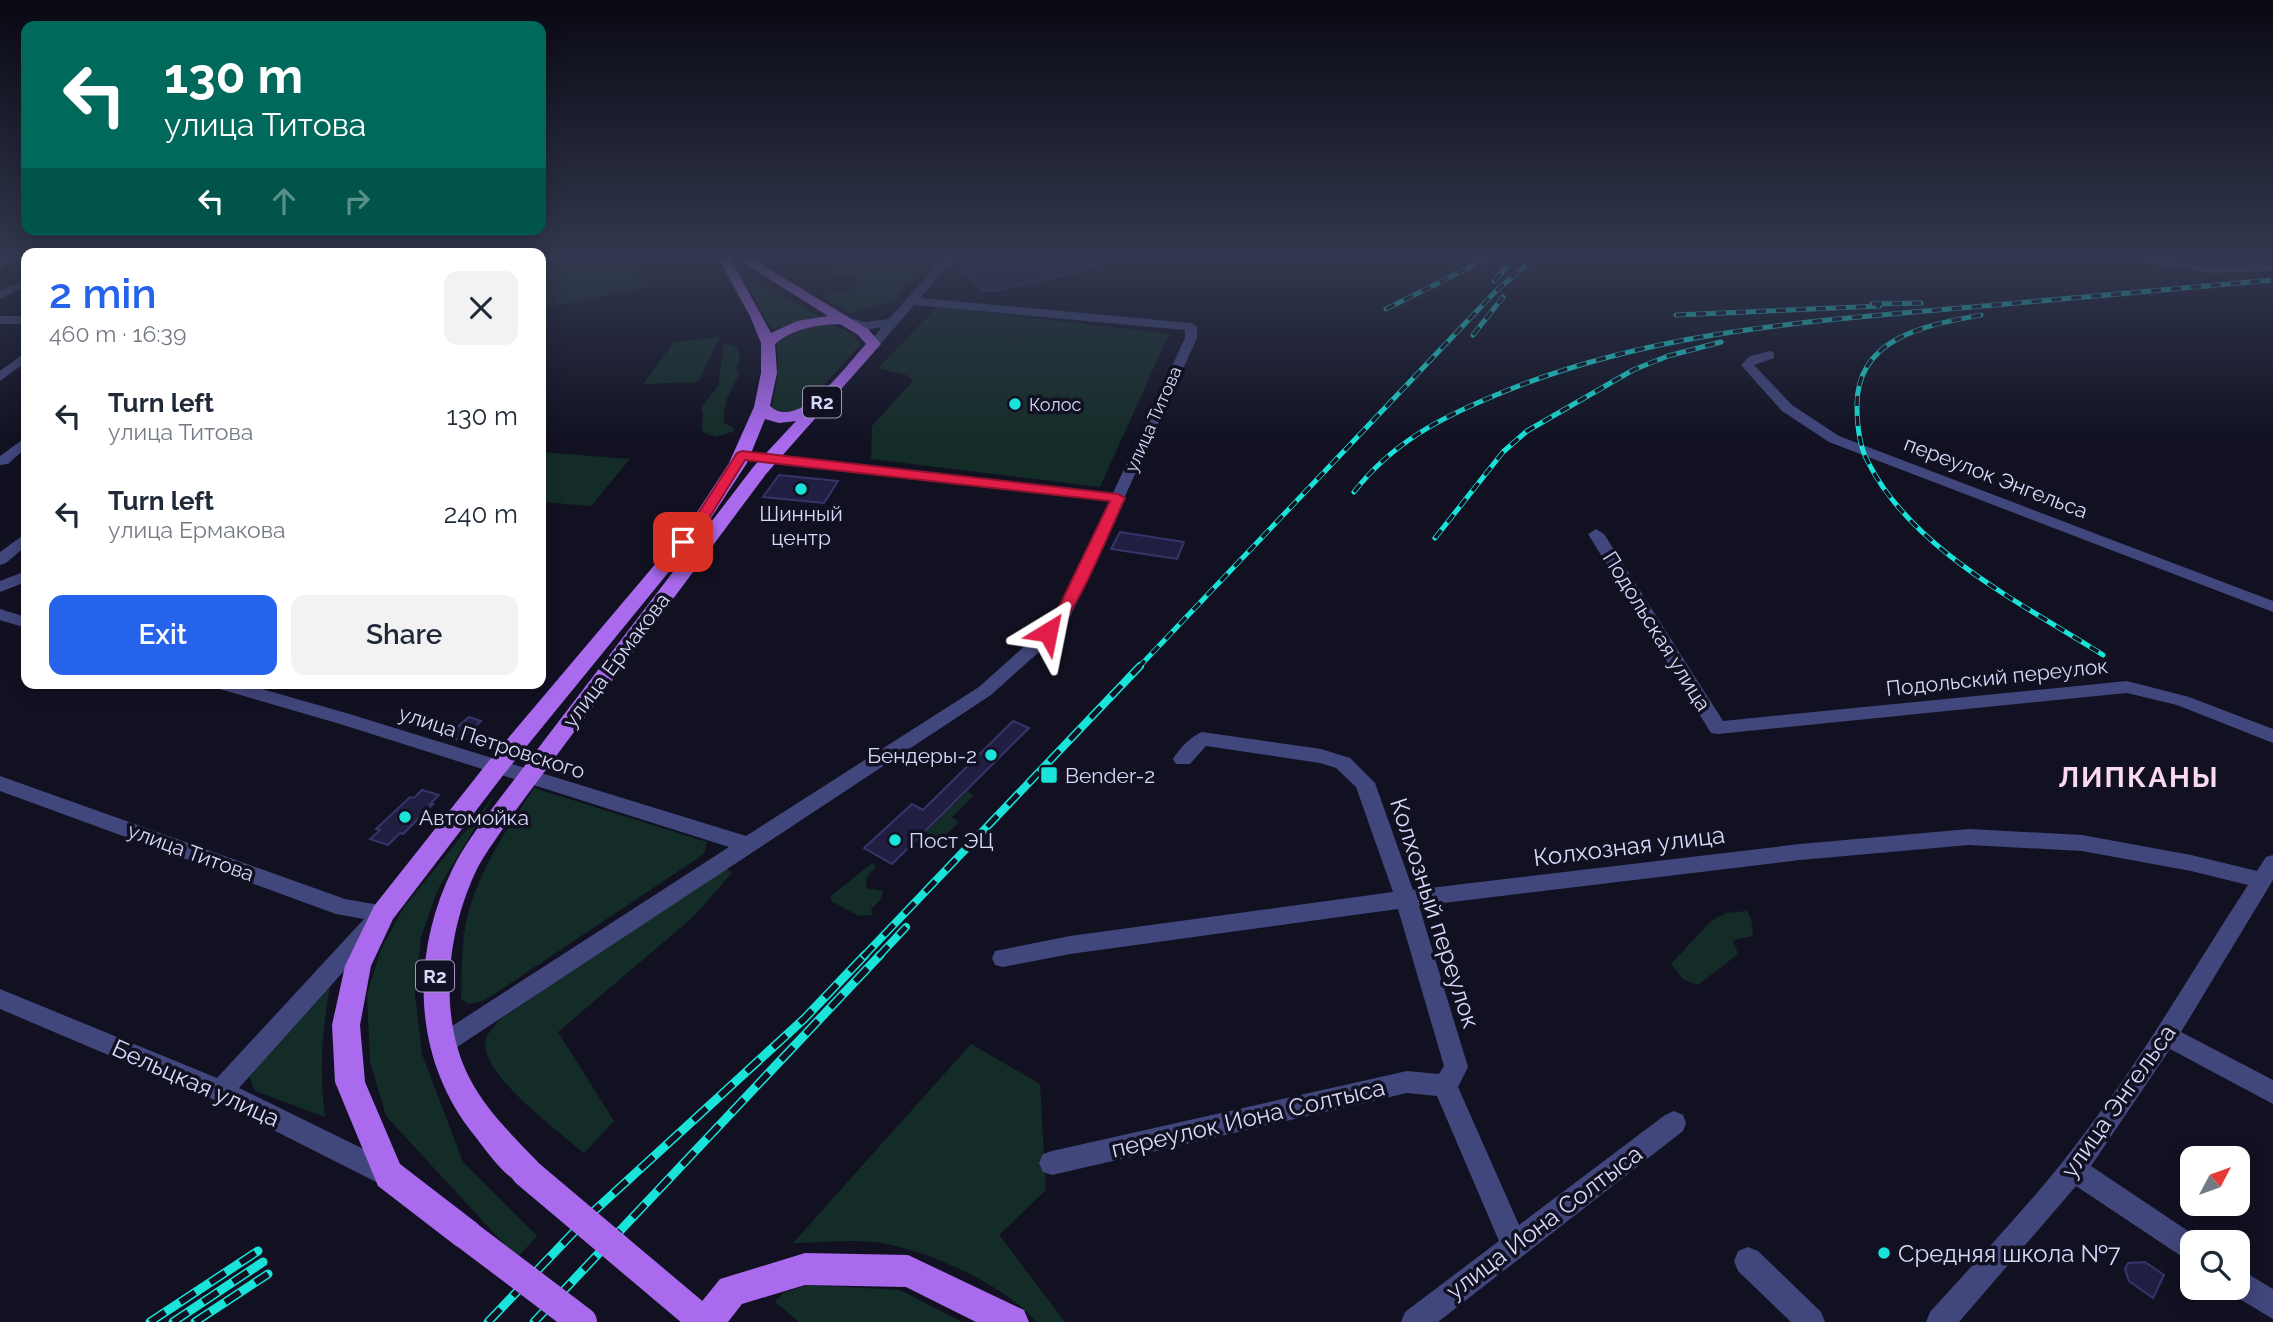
<!DOCTYPE html>
<html lang="en">
<head>
<meta charset="utf-8">
<style>
	body { margin:0; font-family:Raleway,sans-serif; background:#f2f2f3; color:#1f2937; height:100vh; display:flex; flex-direction:column; font-size:26px; white-space:nowrap }
	* { box-sizing:border-box; margin:0 }
	p { font-size:23px; color:#747a83 }
	.icon { flex:none; width:38px; height:38px; fill:none; stroke:currentColor; stroke-width:2; stroke-linecap:round; stroke-linejoin:round }
	.map { position:relative; flex:1; overflow:hidden }
	.drawer { position:absolute; left:21px; top:248px; width:525px; height:441px; display:flex; flex-direction:column; background:#fff; border-radius:14px; box-shadow:0 4px 18px #0003 }
	.drawer>* { flex:none }
	.guide { position:absolute; left:21px; top:21px; width:525px; height:214px; border-radius:14px; box-shadow:0 4px 18px #0003; background:#00695c; color:#fff; overflow:hidden }
	.needle { width:46px; rotate:49deg }
	.fabs { position:absolute; left:2180px; top:1146px; display:grid; gap:14px }
	.fabs a { display:grid; place-items:center; width:70px; height:70px; border-radius:14px; background:#fff; box-shadow:0 4px 18px #0003; font-size:35px }
	.pin { position:absolute; display:grid; place-items:center; width:60px; height:60px; color:#fff; margin:-30px; border-radius:14px; box-shadow:0 4px 10px #0006 }
	.me { position:absolute; width:77px; margin:-38px; rotate:35deg; stroke-linejoin:round; filter:drop-shadow(0 0 5px #0008) }
	.turn { display:flex; align-items:center; gap:24px; height:147px; padding:0 28px; font-size:32px }
	.turn .icon { width:91px; height:91px; stroke-width:2.5 }
	.turn b { display:block; font-size:49px; line-height:60px }
	.lanes { display:flex; align-items:center; height:66px; padding:0 28px; background:#0003; justify-content:center; gap:35px; direction:ltr }
	.lanes .off { opacity:.35 }
	.round { display:grid; place-items:center; flex:none; width:74px; height:74px; border-radius:14px; background:#f2f2f3 }
	.head { display:flex; align-items:center; justify-content:space-between; height:119px; padding:0 28px }
	h1 { font-size:42px; font-weight:600; line-height:52px; color:#2563eb }
	.cta { display:flex; gap:14px; margin-top:auto; padding:14px 28px }
	.cta a { flex:1; height:80px; border-radius:14px; background:#2563eb; color:#fff; font-size:28px; font-weight:600; line-height:80px; text-align:center }
	.cta a+a { background:#f2f2f3; color:#1f2937 }
	ul { padding:0; list-style:none }
	li { display:flex; align-items:center; gap:21px; height:98px; padding:0 28px }
	li div { flex:1 }
	li b { display:block; font-size:26px }
	li em { font-style:normal }
	.map>svg:first-child { display:block }
</style>
</head>
<body>
<div class="map">
<svg width="2273" height="1322" viewBox="0 0 2273 1322">
	<rect width="100%" height="100%" fill="#112"/>
	<!-- green -->
	<g fill="#142c27">
		<path d="M541,258H657L643,262L634,272L643,282L648,283L645,288L541,309Z"/>
		<path d="M879,258H906L924,265L893,302L851,313L820,295L849,291L857,283L853,276L827,275Z"/>
		<path d="M744,274L750,276L821,318L772,330L743,278Z"/>
		<path d="M937,307L1169,334L1100,487L871,459L872,426L913,381L906,375L878,368Z"/>
		<path d="M825,325C838,326 855,332 860,345L802,409L790,413L771,409C777,385 780,365 776,340L803,328Z"/>
		<path d="M720,337L698,382L643,384L674,342Z"/>
		<path d="M723,345H733C742,353 741,359 736,369L739,374C731,391 722,402 724,423L734,428L735,431L715,437L703,432C700,423 705,417 701,408L719,385C718,371 724,359 723,345Z"/>
		<path d="M541,452L630,459L591,506L541,502Z"/>
		<path d="M534,788L707,842L704,854L502,989L483,1001L468,1004L461,999C462,976 461,951 465,928C475,875 505,832 534,788Z"/>
		<path d="M967,791L974,795L952,817L959,822L941,840L926,832L939,819L929,813L943,800L953,806Z"/>
		<path d="M494,796L438,889L421,937L415,995L422,1054L463,1162L537,1236L517,1258L386,1116L370,1061L367,995L381,949L404,907Z"/>
		<path d="M872,863L876,866L867,877L866,888L883,891L882,898L871,909L873,915L859,916L831,901V896Z"/>
		<path d="M725,867L732,873L692,918L558,1032L614,1121L584,1153C562,1134 475,1071 486,1038C489,1032 495,1025 499,1020Z"/>
		<path d="M1747,911L1751,918L1753,936L1733,940L1738,954L1698,985L1683,979L1671,964L1711,921L1726,913Z"/>
		<path d="M331,980C322,1031 319,1066 325,1117L255,1091L249,1076Z"/>
		<path d="M971,1044L1040,1084L1046,1190L999,1235L1065,1322H1036C1005,1284 923,1248 874,1242C848,1239 819,1243 793,1243Z"/>
		<path d="M807,1285L900,1290L962,1322H799L775,1302L783,1293Z"/>
	</g>
	<!-- building -->
	<g fill="#211f41" stroke="#36346b" stroke-width="2">
		<path d="M1110,258L1083,271L992,291L982,290L963,272L981,271L1033,259Z"/>
		<path d="M779,475L838,481L824,503L763,497Z"/>
		<path d="M1120,532L1184,542L1177,559L1111,549Z"/>
		<path d="M469,717L481,721L459,740L447,736Z"/>
		<path d="M1013,721L1029,728L892,864L864,848L912,804L923,810Z"/>
		<path d="M422,790L439,795L430,804H433L403,834L400,833L388,845L370,839L380,830L376,829L410,797L414,798Z"/>
		<path d="M2145,1262L2164,1275L2153,1298L2129,1281L2125,1269L2128,1263Z"/>
	</g>
	<g fill="none" stroke-linecap="round" stroke-linejoin="round">
		<!-- minor -->
		<g fill="#41477c" fill-rule="evenodd">
			<path d="M943,258H954L920,298L1191,323L1197,327V338L1071,615L1039,652L991,695L451,1051L443,1055L435,1051L431,1044L435,1037L729,847L340,724L216,688L213,684H244L346,713L746,836L979,687L1027,644L1056,613L1109,501L742,459L737,458V452L1113,493L1185,338V330L914,305L878,347L874,348L868,344L882,327L865,330L836,320L842,316L865,322L889,319Z"/>
			<path d="M2131,258H2155L2208,267L2273,265V271L2208,273L2136,261Z"/>
			<path d="M26,278V286L0,299V291Z"/>
			<rect x="0" y="316" width="26" height="8"/>
			<path d="M1770,351L1774,352V358L1754,365L1792,405L1839,436L2273,601V612L1829,442L1782,411L1741,365L1750,356Z"/>
			<path d="M26,352V362L0,381V371Z"/>
			<path d="M26,437V448L8,464L0,465V456Z"/>
			<path d="M1596,529L1604,534L1723,721L2127,681L2189,697L2273,729V743L2177,705L2127,693L1718,734L1711,733L1588,534Z"/>
			<path d="M26,533V546L6,563L0,565V552Z"/>
			<path d="M26,571V582L0,592V581Z"/>
			<path d="M0,609L26,617V628L0,620Z"/>
			<path d="M1202,732L1321,749L1350,758L1375,783L1413,890L1800,844L1969,829L2082,835L2191,855L2257,871L2266,857L2273,855V880L2181,1032L2273,1080V1104L2170,1049L2091,1166L2203,1241L2193,1242V1264L2076,1186L1959,1322H1926L1930,1312C1985,1251 2042,1192 2090,1126C2148,1049 2195,966 2248,885L2191,871L2082,851L1969,845L1800,860L1419,906L1468,1067L1458,1087L1519,1225L1665,1115L1674,1111L1683,1115L1686,1123L1683,1131L1438,1322H1401L1405,1312L1499,1241L1437,1096L1407,1093L1052,1175L1043,1172L1039,1163L1043,1154L1052,1151L1407,1071L1439,1074L1444,1066L1398,909L1070,954L1003,967L995,965L992,958L995,951L1070,936L1393,892L1356,787L1336,768L1320,763L1206,746L1190,764H1176L1173,759C1179,749 1191,736 1202,732Z"/>
			<path d="M0,776L345,899L391,907L394,913L391,919L379,921L382,926L379,932L239,1088L398,1166L402,1175L398,1184L389,1187L380,1184L212,1099L0,1009V989L217,1078L364,919L336,914L0,791Z"/>
			<path d="M1748,1247L1758,1251L1821,1312L1825,1322H1791L1738,1271L1734,1261L1738,1251Z"/>
			<path d="M2238,1268L2273,1289V1319L2228,1292L2227,1288H2238Z"/>
		</g>
		<!-- major -->
		<g fill="#a96aee" fill-rule="evenodd">
			<path d="M0,258H17L0,266Z"/>
			<path d="M718,258H730L771,333L797,321L828,316L736,258H751L868,329L881,344L766,474L510,818C500,834 487,850 478,867C447,929 437,1016 470,1079C486,1110 513,1136 537,1161L541,1172L537,1183L526,1187C505,1178 488,1153 474,1135C412,1058 410,955 453,868C464,846 479,826 494,806L754,466L796,421L779,423L765,419L747,463L703,530L504,774L393,919L371,966L360,1025L365,1082L400,1164L478,1224L483,1235L478,1246L467,1251L456,1246L378,1186L335,1082L332,1025L345,966L374,906L488,762L690,523L729,463L754,407L761,373V343L750,316ZM840,324L858,335L866,344C848,363 799,433 770,406L777,373L775,344C794,328 816,325 840,324Z"/>
			<path d="M805,1253L908,1255L1024,1310L1029,1322H976L906,1287L805,1285L742,1304L728,1322H690L695,1310L720,1279Z"/>
		</g>
		<defs>
			<g id="rail-far2">
				<path d="M1494,281L1515,258"/>
				<path d="M1872,304L1921,303"/>
				<path d="M1386,309L1488,258"/>
				<path d="M1676,315L1880,306"/>
				<path d="M1981,315C1927,325 1857,337 1857,405C1857,423 1859,446 1868,462C1912,550 2023,604 2103,655"/>
				<path d="M1473,335L1503,297"/>
				<path d="M1354,492C1392,443 1440,418 1496,395C1647,331 1811,321 1972,307C2073,298 2173,289 2273,280"/>
				<path d="M1435,538L1503,452L1527,431L1633,370L1668,356L1721,342"/>
				<path d="M1138,668L1495,292L1534,258"/>
			</g>
			<g id="rail-far1">
				<path d="M863,957L1140,666"/>
				<path d="M878,957L906,927"/>
			</g>
			<g id="rail">
				<path d="M150,1322L258,1251"/>
				<path d="M173,1322L263,1262"/>
				<path d="M195,1322L268,1274"/>
				<path d="M488,1322L593,1212L804,1019L865,955"/>
				<path d="M534,1322L880,955"/>
			</g>
		</defs>
		<!-- rail-far2 casing -->
		<use href="#rail-far2" stroke="#1ae3da" stroke-width="5"/>
		<!-- rail-far1 casing -->
		<use href="#rail-far1" stroke="#1ae3da" stroke-width="8"/>
		<!-- rail casing -->
		<use href="#rail" stroke="#1ae3da" stroke-width="9"/>
		<!-- rail-far2 -->
		<use href="#rail-far2" stroke="#112" stroke-width="3.5" stroke-dasharray="10" stroke-linecap="butt"/>
		<!-- rail-far1 -->
		<use href="#rail-far1" stroke="#112" stroke-width="5" stroke-dasharray="15" stroke-linecap="butt"/>
		<!-- rail -->
		<use href="#rail" stroke="#112" stroke-width="6" stroke-dasharray="18" stroke-linecap="butt"/>
		<!-- major-bridge -->
		<g stroke="#a96aee" stroke-width="30">
			<path d="M526,1172L704,1322"/>
			<path d="M467,1235L582,1322"/>
		</g>
	</g>
	<!-- sky -->
	<linearGradient id="sky" x2="0" y2="1"><stop stop-color="#090913"/><stop offset="0.58" stop-color="#32384f"/><stop offset="1" stop-color="#32384f" stop-opacity="0"/></linearGradient>
	<rect width="2273" height="443" fill="url(#sky)"/>
	<!-- route -->
	<path fill="#e11d48" stroke="#92132f" stroke-width="2" d="M742,451L1118,494L1125,498C1113,523 1070,631 1048,637L1040,632L1056,613L1110,501L745,460L704,526L688,545H678L676,542L692,523L737,453Z"/>
	<!-- markers -->
	<g fill="#1ae3da" stroke="#112" stroke-width="2.5">
		<circle cx="1015" cy="404" r="7"/>
		<circle cx="801" cy="489" r="7"/>
		<circle cx="991" cy="755" r="7"/>
		<rect x="1040" y="766" width="18" height="18" rx="3.5"/>
		<circle cx="405" cy="817" r="7"/>
		<circle cx="895" cy="840" r="7"/>
		<circle cx="1884" cy="1253" r="7"/>
	</g>
	<g text-anchor="middle" dominant-baseline="central" stroke-width="7" stroke-linejoin="round" paint-order="stroke">
		<!-- far-poi labels -->
		<g font-size="18" fill="#d7d8fa" stroke="#112" text-anchor="start">
			<text x="1029" y="404">Колос</text>
		</g>
		<!-- far-street labels -->
		<g font-size="18" fill="#d7d8fa" stroke="#112">
			<text transform="translate(1153 419) rotate(-66)">улица Титова</text>
		</g>
		<!-- shield labels -->
		<g fill="#112" stroke="#9c9cb9" stroke-width="2">
			<rect x="803" y="386.5" width="38" height="31" rx="5"/>
			<rect x="416" y="960.5" width="38" height="31" rx="5"/>
		</g>
		<g font-size="19" font-weight="bold" fill="#d7d8fa">
			<text x="822" y="402">R2</text>
			<text x="435" y="976">R2</text>
		</g>
		<!-- street labels -->
		<g font-size="21" fill="#d7d8fa" stroke="#112">
			<text transform="translate(1996 477) rotate(21)">переулок Энгельса</text>
			<text transform="translate(1657 631) rotate(58)">Подольская улица</text>
			<text transform="translate(616 660) rotate(-53)">улица Ермакова</text>
			<text transform="translate(1997 677) rotate(-6)">Подольский переулок</text>
			<text transform="translate(492 742) rotate(18)">улица Петровского</text>
			<text transform="translate(191 852) rotate(20)">улица Титова</text>
		</g>
		<!-- poi labels -->
		<g font-size="21" fill="#d7d8fa" stroke="#112" text-anchor="start">
			<text x="801" y="513" text-anchor="middle">Шинный<tspan x="801" dy="24">центр</tspan></text>
			<text x="977" y="755" text-anchor="end">Бендеры-2</text>
			<text x="1065" y="775">Bender-2</text>
			<text x="419" y="817">Автомойка</text>
			<text x="909" y="840">Пост ЭЦ</text>
		</g>
		<!-- near-street labels -->
		<g font-size="24" fill="#d7d8fa" stroke="#112">
			<text transform="translate(1629 846) rotate(-7)">Колхозная улица</text>
			<text transform="translate(1435 913) rotate(72)">Колхозный переулок</text>
			<text transform="translate(196 1083) rotate(24)">Бельцкая улица</text>
			<text transform="translate(2118 1101) rotate(-55)">улица Энгельса</text>
			<text transform="translate(1248 1118) rotate(-13)">переулок Иона Солтыса</text>
			<text transform="translate(1544 1222) rotate(-37)">улица Иона Солтыса</text>
		</g>
		<!-- near-poi labels -->
		<g font-size="24" fill="#d7d8fa" stroke="#112" text-anchor="start">
			<text x="1898" y="1253">Средняя школа №7</text>
		</g>
		<!-- district labels -->
		<g font-size="28" font-weight="bold" letter-spacing="2" fill="#fbd9f3" stroke="#112">
			<text x="2139" y="777">ЛИПКАНЫ</text>
		</g>
	</g>
</svg>
<div class="fabs">
<a><svg class="needle" viewBox="-14 -14 28 28"><path d="M0-13l5 13h-10z" fill="#e53935"/><path d="M0 13l5-13h-10z" fill="#747a83"/></svg></a>
<a><svg class="icon" aria-label="search" viewBox="0 0 24 24"><circle cx="10" cy="10" r="6"/><path d="M15 15l6 6"/></svg></a>
</div>
<div class="pin" style="left:683px;top:542px;background:#d93025"><svg class="icon" aria-label="arrive" viewBox="0 0 24 24"><path d="M6 21V4h12l-3 4 3 4H6"/></svg></div>
<svg class="me" style="left:1048px;top:632px" viewBox="-20 -20 40 40"><path d="M0-17L14 15 0 8-14 15z" fill="#e11d48" stroke="#fff" stroke-width="4"/></svg>
<div class="guide">
<div class="turn"><svg class="icon" aria-label="left" viewBox="0 0 24 24"><path d="M17 20v-9H6M10 6l-5 5 5 5"/></svg><div><b>130 m</b>улица Титова</div></div>
<div class="lanes"><svg class="icon" aria-label="left" viewBox="0 0 24 24"><path d="M17 20v-9H6M10 6l-5 5 5 5"/></svg><svg class="icon off" aria-label="ahead" viewBox="0 0 24 24"><path d="M12 20V5M6 11l6-6 6 6"/></svg><svg class="icon off" aria-label="right" viewBox="0 0 24 24"><path d="M7 20v-9h11M14 6l5 5-5 5"/></svg></div>
</div>
<section class="drawer">
<div class="head"><div><h1>2 min</h1><p>460 m · 16:39</p></div><a class="round"><svg class="icon" aria-label="close" viewBox="0 0 24 24"><path d="M6 6l12 12M18 6L6 18"/></svg></a></div>
<ul>
<li><svg class="icon" aria-label="left" viewBox="0 0 24 24"><path d="M17 20v-9H6M10 6l-5 5 5 5"/></svg><div><b>Turn left</b><p>улица Титова</p></div><em>130 m</em></li>
<li><svg class="icon" aria-label="left" viewBox="0 0 24 24"><path d="M17 20v-9H6M10 6l-5 5 5 5"/></svg><div><b>Turn left</b><p>улица Ермакова</p></div><em>240 m</em></li>
</ul>
<div class="cta"><a>Exit</a><a>Share</a></div>
</section>
</div>
</body>
</html>
